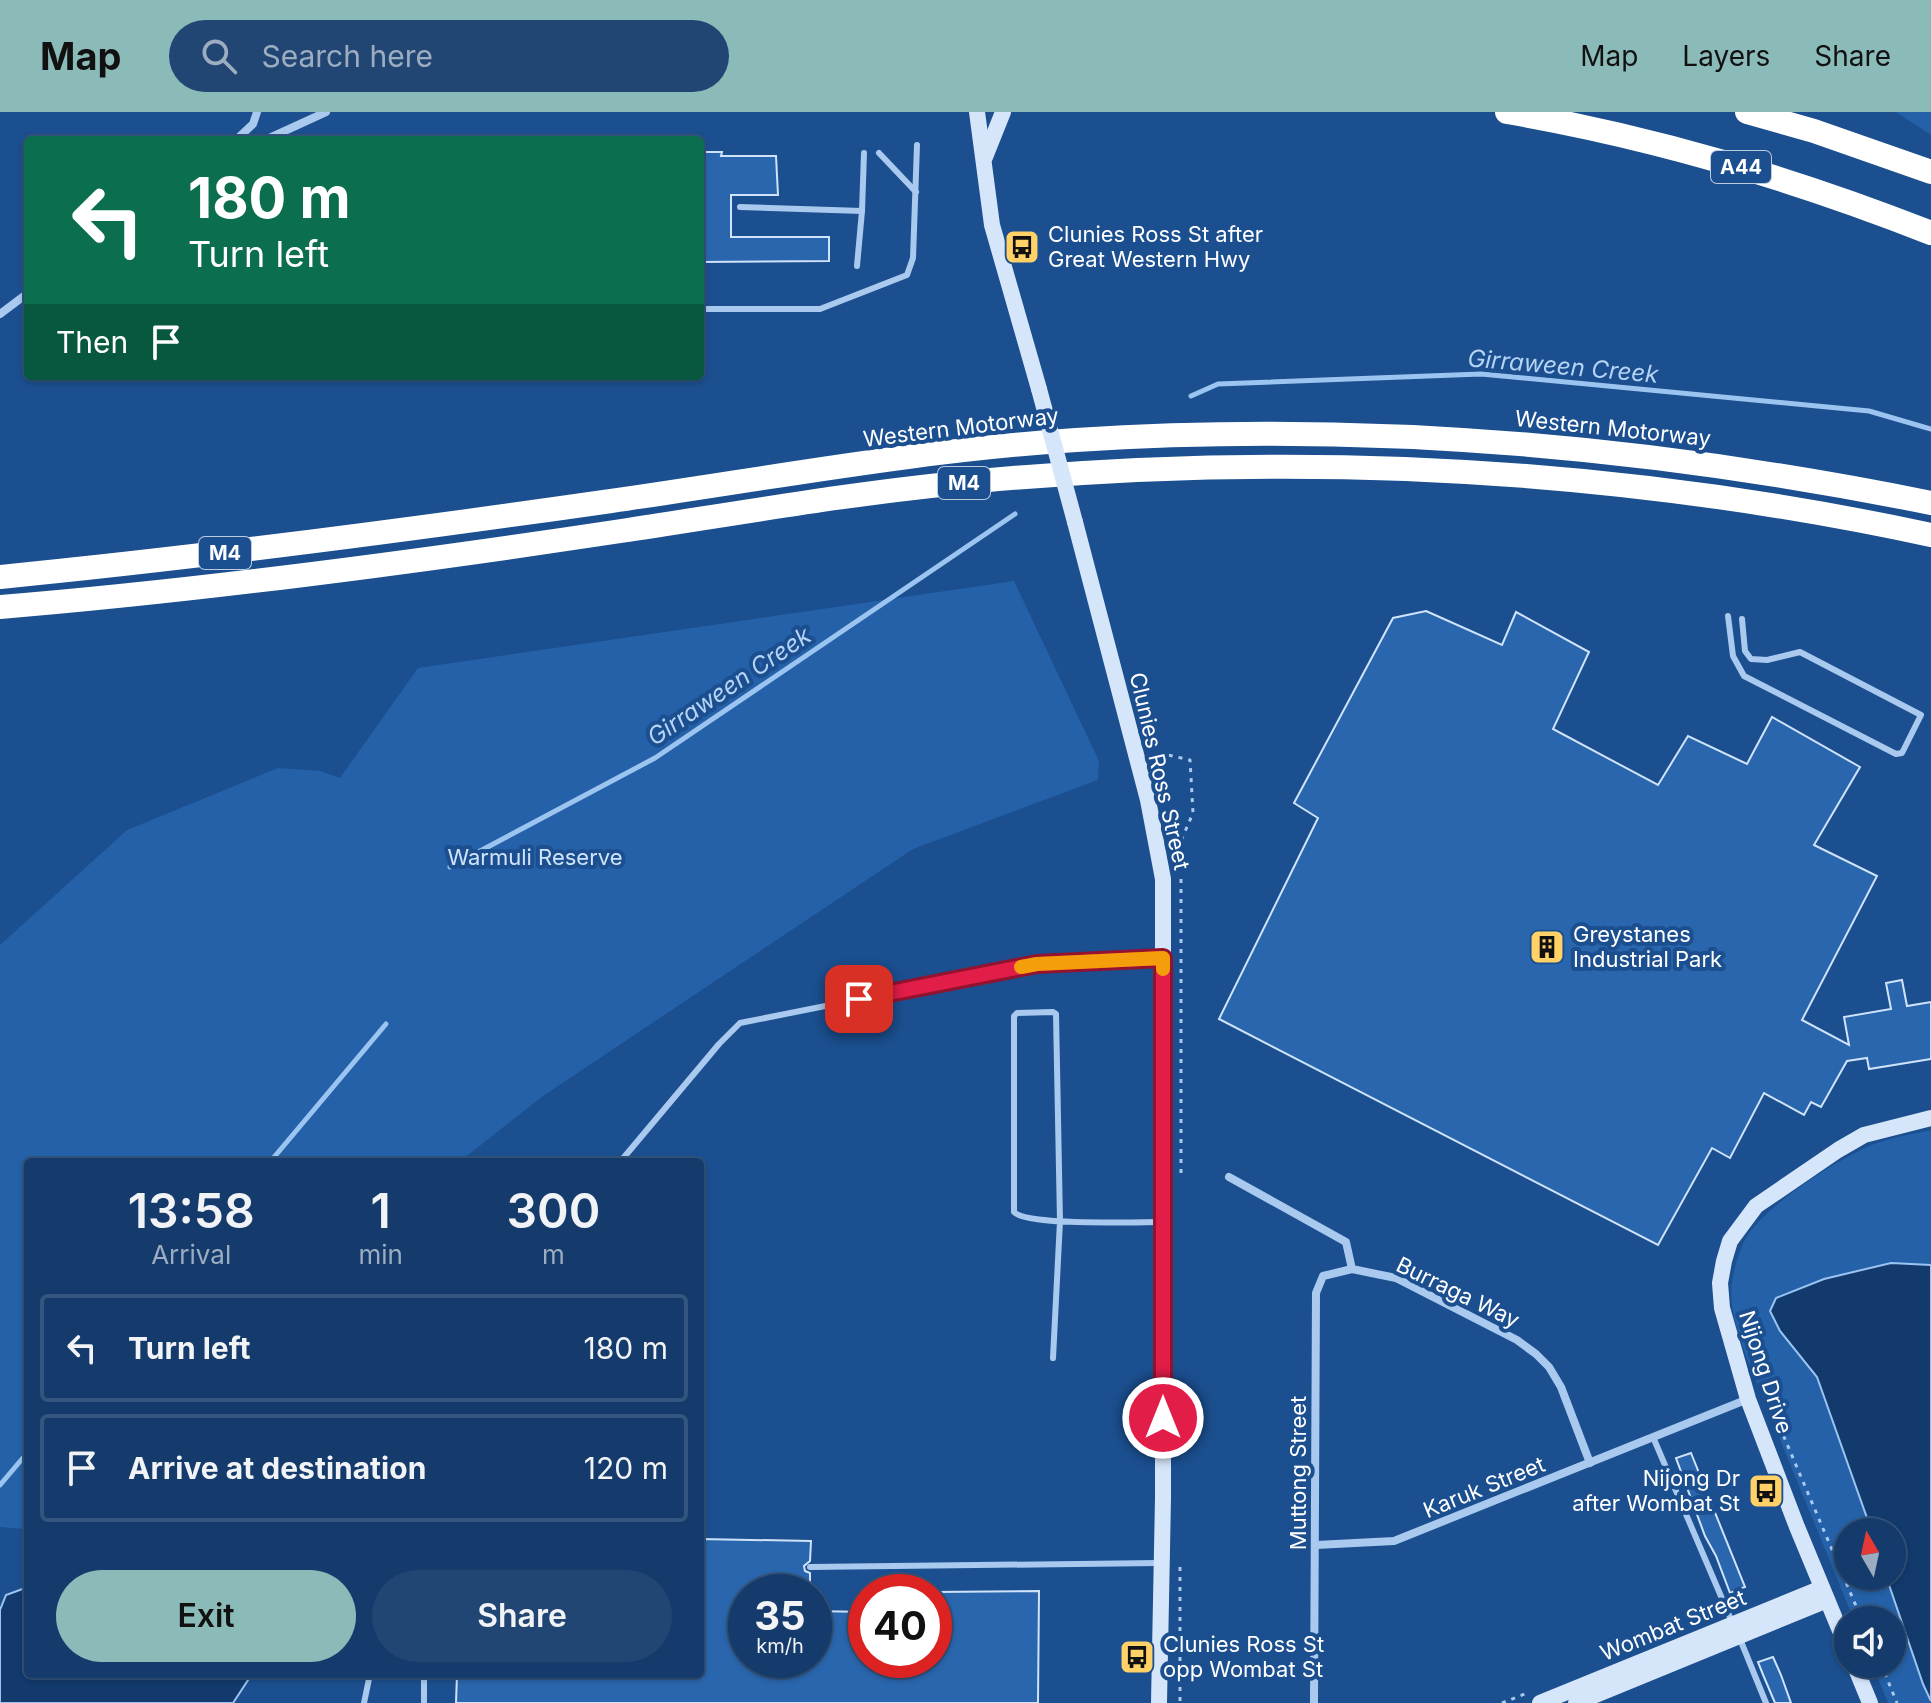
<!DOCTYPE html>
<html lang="en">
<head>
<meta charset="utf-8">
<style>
	body { margin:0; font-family:Inter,sans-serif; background:#214673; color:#f1f3f6; height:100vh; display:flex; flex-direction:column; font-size:30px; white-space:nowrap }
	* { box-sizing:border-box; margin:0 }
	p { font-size:26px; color:#9dadc1 }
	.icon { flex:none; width:44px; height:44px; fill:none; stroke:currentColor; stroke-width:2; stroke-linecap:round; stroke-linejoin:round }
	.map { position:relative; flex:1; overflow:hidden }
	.panel { position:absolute; left:24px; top:1046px; width:680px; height:520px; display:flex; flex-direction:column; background:#143b6b; border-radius:8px; box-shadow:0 2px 6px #0004,0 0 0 2px #33557e }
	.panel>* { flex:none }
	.banner { position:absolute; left:24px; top:24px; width:680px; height:244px; border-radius:8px; box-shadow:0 2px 6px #0004,0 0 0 2px #33557e; background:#0b6e4f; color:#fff; overflow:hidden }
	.needle { width:52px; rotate:351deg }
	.controls { position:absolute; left:1834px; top:1406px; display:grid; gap:16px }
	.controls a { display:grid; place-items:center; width:72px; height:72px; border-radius:50%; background:#143b6b; box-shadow:0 2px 6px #0004,0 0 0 2px #33557e; font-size:40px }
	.speed { position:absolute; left:728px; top:1462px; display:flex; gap:16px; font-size:40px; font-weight:700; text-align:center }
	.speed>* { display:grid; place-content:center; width:104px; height:104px; border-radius:50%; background:#143b6b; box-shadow:0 2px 6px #0004,0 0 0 2px #33557e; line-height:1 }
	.speed small { font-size:20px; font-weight:400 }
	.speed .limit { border:12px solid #d22; background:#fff; color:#111 }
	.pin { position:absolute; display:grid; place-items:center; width:68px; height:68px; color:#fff; margin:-34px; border-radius:16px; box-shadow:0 4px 12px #0006 }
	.me { position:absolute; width:88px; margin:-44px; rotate:0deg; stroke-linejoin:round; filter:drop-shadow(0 0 6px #0008) }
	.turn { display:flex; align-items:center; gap:28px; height:168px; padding:0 32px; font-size:36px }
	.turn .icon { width:104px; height:104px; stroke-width:2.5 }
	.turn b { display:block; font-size:56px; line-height:68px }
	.then { display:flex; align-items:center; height:76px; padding:0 32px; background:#0003; gap:16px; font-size:30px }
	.eta { display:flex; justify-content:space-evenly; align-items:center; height:136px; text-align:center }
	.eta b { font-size:48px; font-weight:600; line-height:56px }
	.primary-button { display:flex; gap:16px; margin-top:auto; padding:16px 32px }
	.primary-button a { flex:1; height:92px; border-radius:48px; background:#8bbbb9; color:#111; font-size:32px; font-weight:600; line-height:92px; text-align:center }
	.primary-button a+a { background:#214673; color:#f1f3f6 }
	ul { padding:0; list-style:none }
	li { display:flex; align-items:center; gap:24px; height:108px; margin:0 16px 12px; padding:0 16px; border:4px solid #33557e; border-radius:8px }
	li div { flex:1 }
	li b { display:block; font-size:30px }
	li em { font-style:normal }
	header { display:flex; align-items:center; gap:48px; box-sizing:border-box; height:112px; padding:0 40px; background:#8bbbb9; color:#111 }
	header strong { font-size:38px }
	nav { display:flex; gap:44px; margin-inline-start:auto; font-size:28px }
	.search { width:560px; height:72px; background:#214673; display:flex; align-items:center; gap:20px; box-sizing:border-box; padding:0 28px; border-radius:44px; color:#9dadc1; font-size:30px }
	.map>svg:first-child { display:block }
</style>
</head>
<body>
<header>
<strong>Map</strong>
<div class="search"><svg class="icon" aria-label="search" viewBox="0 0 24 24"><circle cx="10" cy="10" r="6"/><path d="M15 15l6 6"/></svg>Search here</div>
<nav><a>Map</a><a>Layers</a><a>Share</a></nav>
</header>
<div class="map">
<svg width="1931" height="1591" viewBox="0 0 1931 1591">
	<rect width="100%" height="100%" fill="#1b4f8f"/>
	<!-- green -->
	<g fill="#2461a8" fill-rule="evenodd">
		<path d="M1896,0H1931V23Z"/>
		<path d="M1014,469L1099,649L1098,668L913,737L543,984L459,1050H28V1412L24,1417L0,1415V833L127,718L278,656L320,659L340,666L418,556Z"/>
		<path d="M1931,1018V1591H1888L1872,1552H1892V1508H1854L1747,1247C1739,1223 1728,1195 1732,1169C1734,1157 1739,1139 1745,1128C1761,1096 1843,1043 1877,1031C1894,1025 1913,1022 1931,1018ZM1848,1420H1892V1464H1848Z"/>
	</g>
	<!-- water -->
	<g fill="#123a6d" stroke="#9cc4f0" stroke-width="2">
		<path d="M1891,1151L1931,1153V1589L1923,1572L1886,1464H1892V1420H1872L1817,1265L1780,1219L1770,1199L1776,1186L1824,1167Z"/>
		<path d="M28,1475V1562H252L233,1591H0V1498L6,1483Z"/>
	</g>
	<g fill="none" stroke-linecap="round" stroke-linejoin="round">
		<!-- stream -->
		<g stroke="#9cc4f0" stroke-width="5">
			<path d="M1191,284L1218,272L1481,262L1869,299L1931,317"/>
			<path d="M450,755L655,646L1015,402"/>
			<path d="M270,1050L386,912"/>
			<path d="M0,1373L28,1340"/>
		</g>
	</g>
	<!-- building -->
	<g fill="#2a66ad" stroke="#cfe3fa" stroke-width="2">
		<path d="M704,40H722L721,44H776L778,83H731V125H829V149L700,150V43H704Z"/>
		<path d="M1426,499L1502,533L1516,500L1589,540L1553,617L1658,673L1688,624L1747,652L1772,605L1860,655L1814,733L1877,764L1802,908L1849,933L1844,905L1891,897L1886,871L1902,868L1907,894L1931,890V947L1869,957L1867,946L1847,949L1821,995L1811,990L1804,1003L1764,981L1730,1046L1712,1036L1658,1133L1219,907L1318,706L1294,691L1393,506Z"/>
		<path d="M1691,1341L1745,1475L1730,1481L1716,1444L1705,1424L1676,1346Z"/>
		<path d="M700,1427L811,1429L810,1449L804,1454L805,1459L810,1461V1480H746V1548H814V1499L866,1500V1548H934V1480L1039,1479L1038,1591H456L457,1562H700Z"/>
		<path d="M1773,1545L1781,1563L1791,1591H1775L1764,1565L1758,1550Z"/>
	</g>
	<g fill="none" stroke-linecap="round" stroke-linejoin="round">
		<!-- path -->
		<g stroke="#a9c9ee" stroke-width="3" stroke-dasharray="4 6" stroke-linecap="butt">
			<path d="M1159,641L1190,648L1193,701L1177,738L1179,755"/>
			<path d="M1181,767V1063"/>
			<path d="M1764,1278L1862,1508"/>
			<path d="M1180,1455V1591"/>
			<path d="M1881,1552L1897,1591"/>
			<path d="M1502,1591L1527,1581"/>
		</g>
		<!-- lane -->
		<g stroke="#a9c9ee" stroke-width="6">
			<path d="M879,41L916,80"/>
			<path d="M740,95L862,99L864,41"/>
			<path d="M857,154L862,99"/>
			<path d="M700,197H820L907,163L913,146L917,33"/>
			<path d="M1728,504L1733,544L1744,564L1896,642L1902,641L1921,603L1800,540L1767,548L1751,547L1745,539L1742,507"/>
			<path d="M620,1050L719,932L740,911L1037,852L1162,846"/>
			<path d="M1053,1246L1060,1109L1056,902L1053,900L1017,901L1014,904V1100C1027,1114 1135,1110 1160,1110"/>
			<path d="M1653,1325L1732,1510"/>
			<path d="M810,1455L1159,1451"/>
			<path d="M1740,1527L1766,1591"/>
			<path d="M424,1562V1591"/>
			<path d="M364,1591L370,1562"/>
		</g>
		<!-- street -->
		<g stroke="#a9c9ee" stroke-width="8">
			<path d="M236,28L253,12L257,0"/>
			<path d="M265,28L326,0"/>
			<path d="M0,202L28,181"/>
			<path d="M1229,1065L1346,1130L1352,1157L1396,1166L1517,1228L1536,1242L1549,1255L1561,1275L1590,1351"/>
			<path d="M1316,1433L1394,1429L1748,1287"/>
			<path d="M1314,1591L1316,1181L1323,1164L1352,1157"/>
		</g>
		<!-- secondary -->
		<g stroke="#d6e6fa" stroke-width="16">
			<path d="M977,0L992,113L1039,277"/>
			<path d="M985,45L1003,0"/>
			<path d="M1075,410L1148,688L1163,767V1386L1159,1591"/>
			<path d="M1848,1538L1797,1415L1748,1287L1722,1196L1720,1171L1724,1149L1730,1129L1756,1094L1838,1038L1864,1023L1931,1006"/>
			<path d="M1854,1552L1870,1591"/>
			<path d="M1540,1591L1822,1476"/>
			<path d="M1576,1591L1827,1488"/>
		</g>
		<!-- highway -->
		<g stroke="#fff" stroke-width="24">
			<path d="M1507,0C1652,25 1794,67 1931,121"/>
			<path d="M1747,0L1814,19L1931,60"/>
			<path d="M0,465C204,445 408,418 611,389C765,367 920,338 1076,328C1362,309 1650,334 1931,391"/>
			<path d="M0,495C207,478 415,450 621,419C740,401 859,380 979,369C1300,339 1615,355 1931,423"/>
		</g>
		<!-- secondary-bridge -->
		<path stroke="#d6e6fa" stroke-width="16" d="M1039,277L1075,410"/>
	</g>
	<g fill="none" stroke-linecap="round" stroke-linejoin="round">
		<defs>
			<path id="route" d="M859,887L1037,852L1163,846V1306"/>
		</defs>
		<!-- route casing -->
		<use href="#route" stroke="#92132f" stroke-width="20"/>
		<!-- route -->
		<use href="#route" stroke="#e11d48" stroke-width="14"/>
		<!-- slow -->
		<path stroke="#f59e0b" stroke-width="14" d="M1021,855L1037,852L1163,846V857"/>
	</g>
	<!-- icons -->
	<defs>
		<symbol id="bus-square" viewBox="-11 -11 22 22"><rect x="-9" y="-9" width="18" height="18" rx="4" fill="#ffd166" stroke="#1b4f8f"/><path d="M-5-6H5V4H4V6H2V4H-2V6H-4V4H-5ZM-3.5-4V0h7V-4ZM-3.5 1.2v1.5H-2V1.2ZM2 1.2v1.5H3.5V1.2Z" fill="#111"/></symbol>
		<symbol id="building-square" viewBox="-11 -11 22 22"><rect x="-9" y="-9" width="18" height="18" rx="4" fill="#ffd166" stroke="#1b4f8f"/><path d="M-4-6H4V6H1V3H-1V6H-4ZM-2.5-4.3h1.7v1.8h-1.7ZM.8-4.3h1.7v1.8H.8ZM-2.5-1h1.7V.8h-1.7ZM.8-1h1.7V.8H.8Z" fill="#111"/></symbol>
	</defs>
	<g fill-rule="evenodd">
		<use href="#bus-square" x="1002" y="115" width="40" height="40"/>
		<use href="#building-square" x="1527" y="815" width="40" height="40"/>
		<use href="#bus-square" x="1746" y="1359" width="40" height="40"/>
		<use href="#bus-square" x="1117" y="1525" width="40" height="40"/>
	</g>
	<g text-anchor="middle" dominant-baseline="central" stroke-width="8" stroke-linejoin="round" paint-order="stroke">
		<!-- shield labels -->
		<g fill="#1b4f8f" stroke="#bbcadd" stroke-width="2">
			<rect x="1711" y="39" width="60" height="32" rx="6"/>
			<rect x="938" y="355" width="52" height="32" rx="6"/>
			<rect x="199" y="425" width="52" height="32" rx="6"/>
		</g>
		<g font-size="20" font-weight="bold" fill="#fff">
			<text x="1741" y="55">A44</text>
			<text x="964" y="371">M4</text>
			<text x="225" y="441">M4</text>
		</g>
		<!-- poi labels -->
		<g font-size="22" fill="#fff" stroke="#1b4f8f" text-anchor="start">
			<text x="1048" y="122">Clunies Ross St after<tspan x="1048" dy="25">Great Western Hwy</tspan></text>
			<text x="1573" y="822">Greystanes<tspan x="1573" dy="25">Industrial Park</tspan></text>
			<text x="1740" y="1366" text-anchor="end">Nijong Dr<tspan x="1740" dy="25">after Wombat St</tspan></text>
			<text x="1163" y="1532">Clunies Ross St<tspan x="1163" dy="25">opp Wombat St</tspan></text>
		</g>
		<!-- street labels -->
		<g font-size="22" fill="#fff" stroke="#1b4f8f">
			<text transform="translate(961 315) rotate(-7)">Western Motorway</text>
			<text transform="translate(1613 316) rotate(6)">Western Motorway</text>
			<text transform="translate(1160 659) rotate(77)">Clunies Ross Street</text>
			<text transform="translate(1458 1180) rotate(26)">Burraga Way</text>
			<text transform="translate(1766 1260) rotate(72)">Nijong Drive</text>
			<text transform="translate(1298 1361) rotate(-90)">Muttong Street</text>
			<text transform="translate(1484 1375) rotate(-22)">Karuk Street</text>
			<text transform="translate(1673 1513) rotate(-22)">Wombat Street</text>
		</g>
		<!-- park labels -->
		<g font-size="22" fill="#cfe3fa" stroke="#1b4f8f">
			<text x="535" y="745">Warmuli Reserve</text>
		</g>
		<!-- water labels -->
		<g font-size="24" font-style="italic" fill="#b5d3f5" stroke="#1b4f8f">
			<text transform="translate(1563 254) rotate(5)">Girraween Creek</text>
			<text transform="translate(729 574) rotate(-34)">Girraween Creek</text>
		</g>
	</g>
</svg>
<div class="controls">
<a><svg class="needle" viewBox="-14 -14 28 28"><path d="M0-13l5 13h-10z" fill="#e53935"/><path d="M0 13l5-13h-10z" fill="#9dadc1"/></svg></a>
<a><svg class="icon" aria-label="sound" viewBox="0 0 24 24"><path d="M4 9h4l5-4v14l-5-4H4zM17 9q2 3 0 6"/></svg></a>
</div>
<div class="speed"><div>35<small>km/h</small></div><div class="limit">40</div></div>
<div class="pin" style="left:859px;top:887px;background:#d93025"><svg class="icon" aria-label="arrive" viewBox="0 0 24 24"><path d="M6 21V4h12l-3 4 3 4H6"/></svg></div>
<svg class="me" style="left:1163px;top:1306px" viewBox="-20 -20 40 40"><circle r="17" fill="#e11d48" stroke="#fff" stroke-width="3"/><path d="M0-11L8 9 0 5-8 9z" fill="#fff"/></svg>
<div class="banner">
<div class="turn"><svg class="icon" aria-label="left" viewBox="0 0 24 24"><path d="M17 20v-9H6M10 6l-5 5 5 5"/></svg><div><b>180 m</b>Turn left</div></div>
<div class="then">Then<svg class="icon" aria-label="arrive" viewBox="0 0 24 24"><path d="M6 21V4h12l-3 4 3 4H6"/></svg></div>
</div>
<section class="panel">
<div class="eta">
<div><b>13:58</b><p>Arrival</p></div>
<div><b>1</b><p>min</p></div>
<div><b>300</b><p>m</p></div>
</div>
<ul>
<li><svg class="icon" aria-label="left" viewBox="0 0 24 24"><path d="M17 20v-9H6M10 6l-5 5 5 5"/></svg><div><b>Turn left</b></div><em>180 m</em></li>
<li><svg class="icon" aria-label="arrive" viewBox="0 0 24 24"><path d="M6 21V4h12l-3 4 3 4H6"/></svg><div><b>Arrive at destination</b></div><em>120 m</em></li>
</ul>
<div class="primary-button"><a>Exit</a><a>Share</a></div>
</section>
</div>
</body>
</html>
